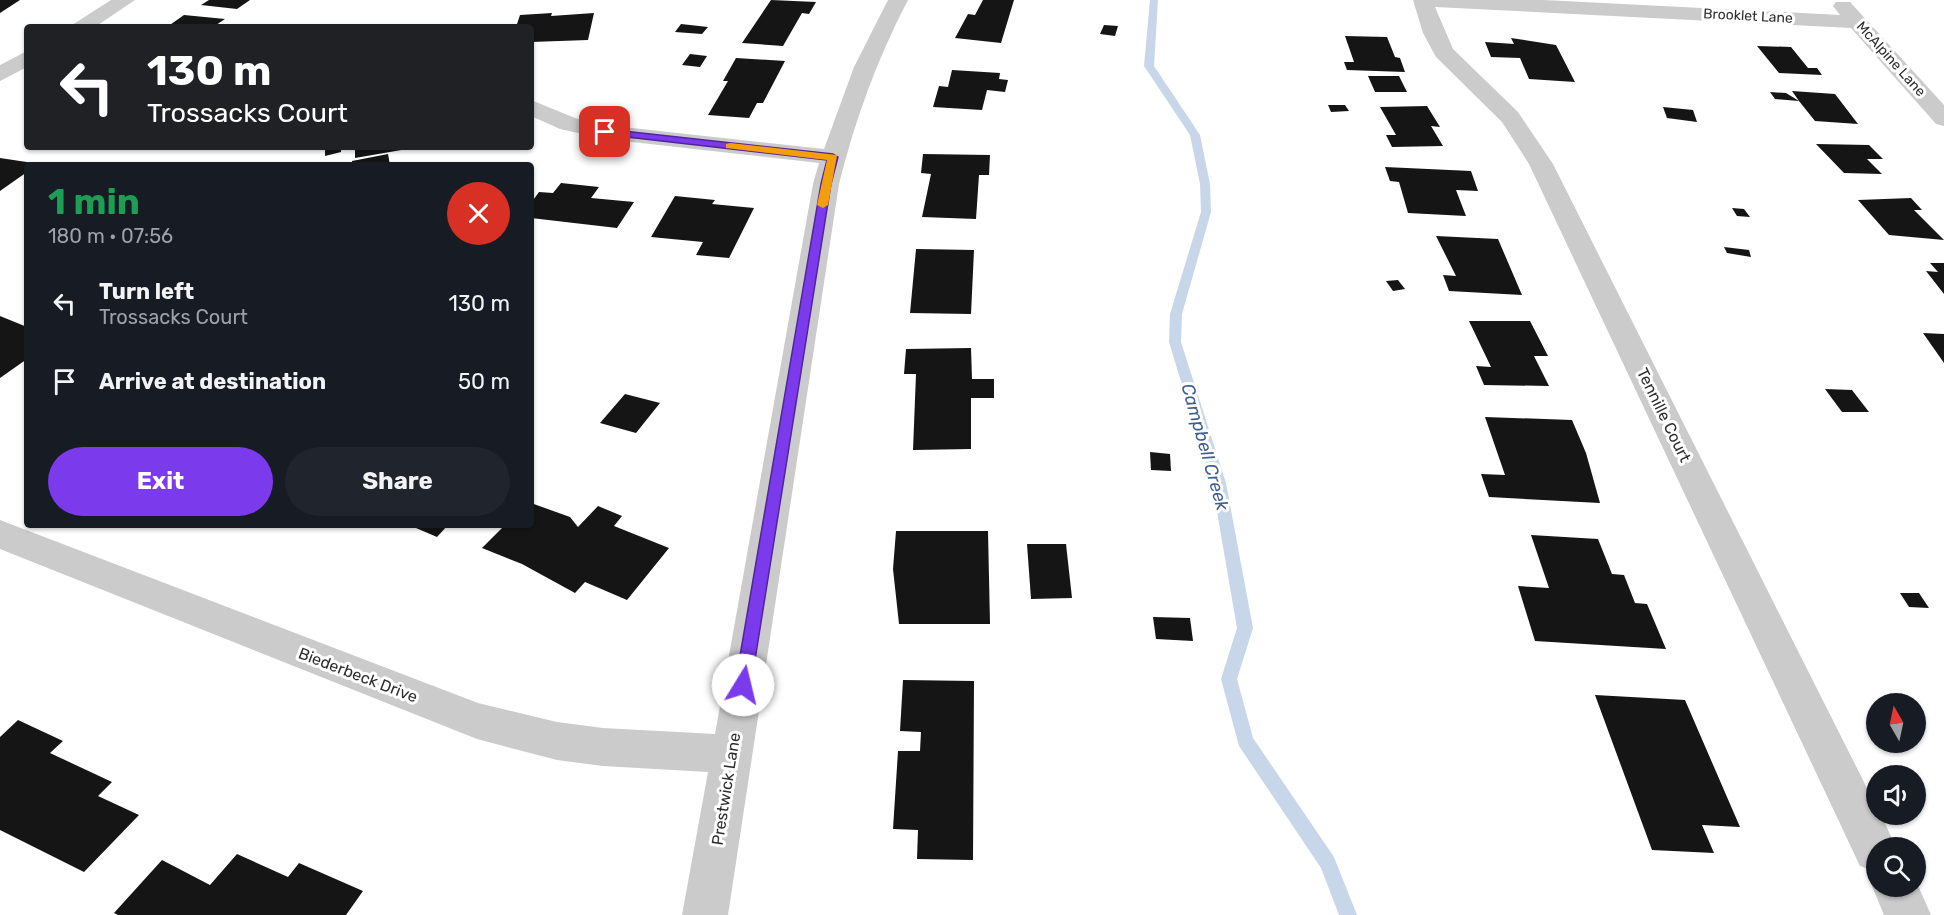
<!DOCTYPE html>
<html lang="en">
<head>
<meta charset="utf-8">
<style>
	body { margin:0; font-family:Rubik,sans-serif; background:#20242c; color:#f1f3f6; height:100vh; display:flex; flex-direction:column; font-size:22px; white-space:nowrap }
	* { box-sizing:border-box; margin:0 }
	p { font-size:20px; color:#9ea1a6 }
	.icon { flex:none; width:33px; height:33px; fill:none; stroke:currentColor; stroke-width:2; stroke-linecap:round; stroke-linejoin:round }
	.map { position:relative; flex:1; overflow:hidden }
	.side { position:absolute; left:24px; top:162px; width:510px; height:366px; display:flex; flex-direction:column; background:#171b24; border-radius:6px; box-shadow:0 2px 4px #0004 }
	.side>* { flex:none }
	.banner { position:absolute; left:24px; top:24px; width:510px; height:126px; border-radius:6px; box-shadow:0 2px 4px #0004; background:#202124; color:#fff; overflow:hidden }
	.needle { width:39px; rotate:351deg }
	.controls { position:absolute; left:1866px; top:693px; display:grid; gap:12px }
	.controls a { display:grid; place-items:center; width:60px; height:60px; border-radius:50%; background:#171b24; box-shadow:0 2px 4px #0004; font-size:30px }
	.pin { position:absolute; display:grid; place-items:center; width:51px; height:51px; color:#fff; margin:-26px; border-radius:12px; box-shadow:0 3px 9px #0006 }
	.me { position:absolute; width:66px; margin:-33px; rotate:9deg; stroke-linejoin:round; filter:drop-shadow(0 0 4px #0008) }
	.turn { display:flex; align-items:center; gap:21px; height:126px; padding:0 24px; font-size:27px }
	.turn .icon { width:78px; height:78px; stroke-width:2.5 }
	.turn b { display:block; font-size:42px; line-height:51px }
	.round { display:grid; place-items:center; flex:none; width:63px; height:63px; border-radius:32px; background:#20242c }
	.overview { display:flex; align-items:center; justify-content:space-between; height:102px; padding:0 24px }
	h1 { font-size:36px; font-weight:700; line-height:45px; color:#1e9e55 }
	.primary-button { display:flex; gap:12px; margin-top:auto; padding:12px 24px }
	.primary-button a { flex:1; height:69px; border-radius:36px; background:#7c3aed; color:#fff; font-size:24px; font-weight:700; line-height:69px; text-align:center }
	.primary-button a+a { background:#20242c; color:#f1f3f6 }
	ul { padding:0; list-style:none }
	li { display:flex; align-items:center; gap:18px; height:78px; padding:0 24px }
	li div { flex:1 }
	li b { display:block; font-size:22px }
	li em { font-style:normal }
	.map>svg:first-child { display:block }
</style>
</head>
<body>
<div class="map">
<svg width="1944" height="915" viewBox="0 0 1944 915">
	<rect width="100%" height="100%" fill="#fff"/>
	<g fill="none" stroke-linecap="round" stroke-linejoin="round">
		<!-- stream -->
		<path fill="#c8d6ea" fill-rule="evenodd" d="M1150,0H1158L1154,66L1200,135L1210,184L1211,212L1182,314L1181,342L1226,483L1253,628L1237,679L1253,738L1334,857L1357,915H1339L1321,868L1239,746L1221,679L1237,628L1212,483L1169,342L1170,314L1201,212L1200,184L1190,135L1144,66Z"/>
	</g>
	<!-- building -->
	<g fill="#151515">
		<path d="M0,0H20L0,13Z"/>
		<path d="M209,0H250L237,9L201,5Z"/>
		<path d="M771,0L816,2L809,14L802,13L783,46L742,43Z"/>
		<path d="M983,0H1014L1001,43L955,38L968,14L975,15Z"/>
		<path d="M552,13L551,16L594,13L588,40L531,42V27H516L520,15Z"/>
		<path d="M184,15L225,19L213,27H167Z"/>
		<path d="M681,24L708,27L702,34L675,32Z"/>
		<path d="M1104,25L1118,26L1115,36L1100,34Z"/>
		<path d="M1345,36L1387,37L1395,57L1400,58L1405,72L1347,70L1344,62H1354Z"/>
		<path d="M1511,38L1556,45L1575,82L1529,79L1520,58L1491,57L1485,42L1514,44Z"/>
		<path d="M1757,46L1791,47L1808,68H1817L1822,75L1779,73Z"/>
		<path d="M690,54L707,56L700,67L682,65Z"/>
		<path d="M736,58L785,61L763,103H757L749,118L708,115L728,81H723Z"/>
		<path d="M952,70L1000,73L999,79L1008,80L1005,92L987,90L982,110L933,107L939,86L948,87Z"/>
		<path d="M1368,76H1399L1407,92H1375Z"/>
		<path d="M1792,91L1835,94L1858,124L1815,121L1799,101L1775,99L1770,92L1786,93L1799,101Z"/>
		<path d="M1328,105H1345L1349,111L1331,112Z"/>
		<path d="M1427,106L1440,127L1431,126L1443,146L1392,147L1386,135H1396L1380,107Z"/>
		<path d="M1663,107L1693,110L1697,122L1667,118Z"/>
		<path d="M1816,144L1869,145L1883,159H1867L1882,174L1844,173Z"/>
		<path d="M325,147H341V152L325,156Z"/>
		<path d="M355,147H413V148L355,158Z"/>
		<path d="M388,154L390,165H352V161Z"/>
		<path d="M923,154L990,155L989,175H979L976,219L922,217L931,174L921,173Z"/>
		<path d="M0,158L40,164V165H27V172L0,191Z"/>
		<path d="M1385,167L1471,171L1478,191L1456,190L1466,216L1408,213L1399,182L1390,181Z"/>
		<path d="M561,183L599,187L591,198L634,202L617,228L531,218V203L539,192L553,193Z"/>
		<path d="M675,196L715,200L712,204L754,208L729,258L696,255L703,242L651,237Z"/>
		<path d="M1911,198L1922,210H1914L1944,240L1889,235L1858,200Z"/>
		<path d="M1732,208L1744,209L1750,217L1737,216Z"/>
		<path d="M1436,236L1498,239L1522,295L1449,291L1443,275L1456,276Z"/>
		<path d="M1724,247L1749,250L1751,257L1727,253Z"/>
		<path d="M916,249L974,250L971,314L910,313Z"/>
		<path d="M1930,263H1944V294L1926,271L1938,272Z"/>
		<path d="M1398,280L1405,289L1393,291L1386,281Z"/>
		<path d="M0,316L27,327V359L0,378Z"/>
		<path d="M1469,321H1530L1548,356H1534L1549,386L1484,385L1476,366L1491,367Z"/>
		<path d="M1923,333L1944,334V363Z"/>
		<path d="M971,348L972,379H994V398H971V449L913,450L916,374H904L906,349Z"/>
		<path d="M1825,389L1852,390L1869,412H1842Z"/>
		<path d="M625,394L660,403L636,433L600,423Z"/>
		<path d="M1485,417L1572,420L1586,453L1600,503L1489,497L1481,474L1505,475Z"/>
		<path d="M1150,452L1170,454L1171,471L1151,470Z"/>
		<path d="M531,503L570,517L578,527L598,506L622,516L614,526L669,548L627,600L585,582L575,593L522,564L482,548L505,525H531Z"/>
		<path d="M409,525H448L437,537Z"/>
		<path d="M896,531H988L990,624H899L893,569Z"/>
		<path d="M1531,535L1598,539L1612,574L1624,575L1635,603L1647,604L1666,649L1535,641L1518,586L1549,588Z"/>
		<path d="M1027,544H1066L1072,598L1031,599Z"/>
		<path d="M1900,593H1919L1929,608L1909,607Z"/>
		<path d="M1153,617L1190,618L1193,641L1156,639Z"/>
		<path d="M903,680L974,681L973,860L917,859L918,830L893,829L898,751H920L921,732L900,731Z"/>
		<path d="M1595,695L1685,700L1740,827L1702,825L1714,853L1652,850Z"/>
		<path d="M18,720L63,741L50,753L112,782L98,796L139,815L84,872L0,830V737Z"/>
		<path d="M237,854L288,877L299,863L363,891L346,915H118L114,913L162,860L210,885Z"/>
	</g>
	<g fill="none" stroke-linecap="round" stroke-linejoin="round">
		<!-- minor -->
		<g fill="#cbcbcb" fill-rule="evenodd">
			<path d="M111,0H135L95,27H69Z"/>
			<path d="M888,0H908C877,59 855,120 839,184L728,915H682L708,772L603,766L557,760L477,739L0,549V520L478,703L557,722L603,728L715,734L813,184L819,163L605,139L560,129L531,116V100L575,118L605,125L824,149L854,67Z"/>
			<path d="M1413,0H1544L1840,15L1833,6L1836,2H1850L1944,105V126L1936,124L1851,28L1435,7L1453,49L1518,112L1553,164L1876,806V814H1881L1896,848H1876V872L1860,866L1529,164L1502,122L1436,57L1423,33Z"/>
			<path d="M27,51V67L0,81V65Z"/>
			<path d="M1876,874V886H1916V881L1931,915H1884L1872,886Z"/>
		</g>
	</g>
	<!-- route -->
	<path fill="#7c3aed" stroke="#51269a" stroke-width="1.5" d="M605,129L833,154L838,157L831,184L751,685L748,690H737L735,685L821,184L827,160L601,134V130Z"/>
	<!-- slow -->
	<path fill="#f59e0b" d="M730,143L837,155L828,205L823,208L817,205L827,160L726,148V144Z"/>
	<g text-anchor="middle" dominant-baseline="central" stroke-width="6" stroke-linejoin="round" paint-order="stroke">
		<!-- far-street labels -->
		<g font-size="14" fill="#2e2e2e" stroke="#fff">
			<text transform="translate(1748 16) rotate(3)">Brooklet Lane</text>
			<text transform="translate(1891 59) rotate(48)">McAlpine Lane</text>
		</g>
		<!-- street labels -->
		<g font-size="16" fill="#2e2e2e" stroke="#fff">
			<text transform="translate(1664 415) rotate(64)">Tennille Court</text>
			<text transform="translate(358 675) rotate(21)">Biederbeck Drive</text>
			<text transform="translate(726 789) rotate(-81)">Prestwick Lane</text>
		</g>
		<!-- water labels -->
		<g font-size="18" font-style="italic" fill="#3d5e8e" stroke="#fff">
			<text transform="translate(1205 447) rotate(74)">Campbell Creek</text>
		</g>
	</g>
</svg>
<div class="controls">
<a><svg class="needle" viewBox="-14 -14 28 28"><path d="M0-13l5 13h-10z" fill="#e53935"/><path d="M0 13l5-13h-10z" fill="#9ea1a6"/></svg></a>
<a><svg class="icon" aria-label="sound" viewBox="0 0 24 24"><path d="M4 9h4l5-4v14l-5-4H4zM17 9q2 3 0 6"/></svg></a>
<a><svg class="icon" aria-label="search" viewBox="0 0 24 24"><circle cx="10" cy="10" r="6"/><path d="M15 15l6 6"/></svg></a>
</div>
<div class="pin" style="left:605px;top:132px;background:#d93025"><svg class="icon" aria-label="arrive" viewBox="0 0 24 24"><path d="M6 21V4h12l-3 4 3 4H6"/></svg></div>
<svg class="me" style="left:743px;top:685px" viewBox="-20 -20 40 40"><circle r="19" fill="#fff"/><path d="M0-13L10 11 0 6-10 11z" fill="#7c3aed"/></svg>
<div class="banner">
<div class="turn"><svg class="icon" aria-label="left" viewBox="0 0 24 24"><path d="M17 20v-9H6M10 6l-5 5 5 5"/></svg><div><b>130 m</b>Trossacks Court</div></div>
</div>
<section class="side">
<div class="overview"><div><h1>1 min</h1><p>180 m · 07:56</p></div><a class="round" style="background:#d93025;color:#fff"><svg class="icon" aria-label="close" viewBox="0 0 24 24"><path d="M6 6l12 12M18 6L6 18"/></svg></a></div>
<ul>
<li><svg class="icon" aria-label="left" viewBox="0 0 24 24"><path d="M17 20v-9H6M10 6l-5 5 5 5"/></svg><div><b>Turn left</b><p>Trossacks Court</p></div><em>130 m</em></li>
<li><svg class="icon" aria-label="arrive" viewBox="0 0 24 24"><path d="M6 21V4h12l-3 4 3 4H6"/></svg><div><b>Arrive at destination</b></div><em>50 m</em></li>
</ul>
<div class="primary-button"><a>Exit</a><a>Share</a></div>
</section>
</div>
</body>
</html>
